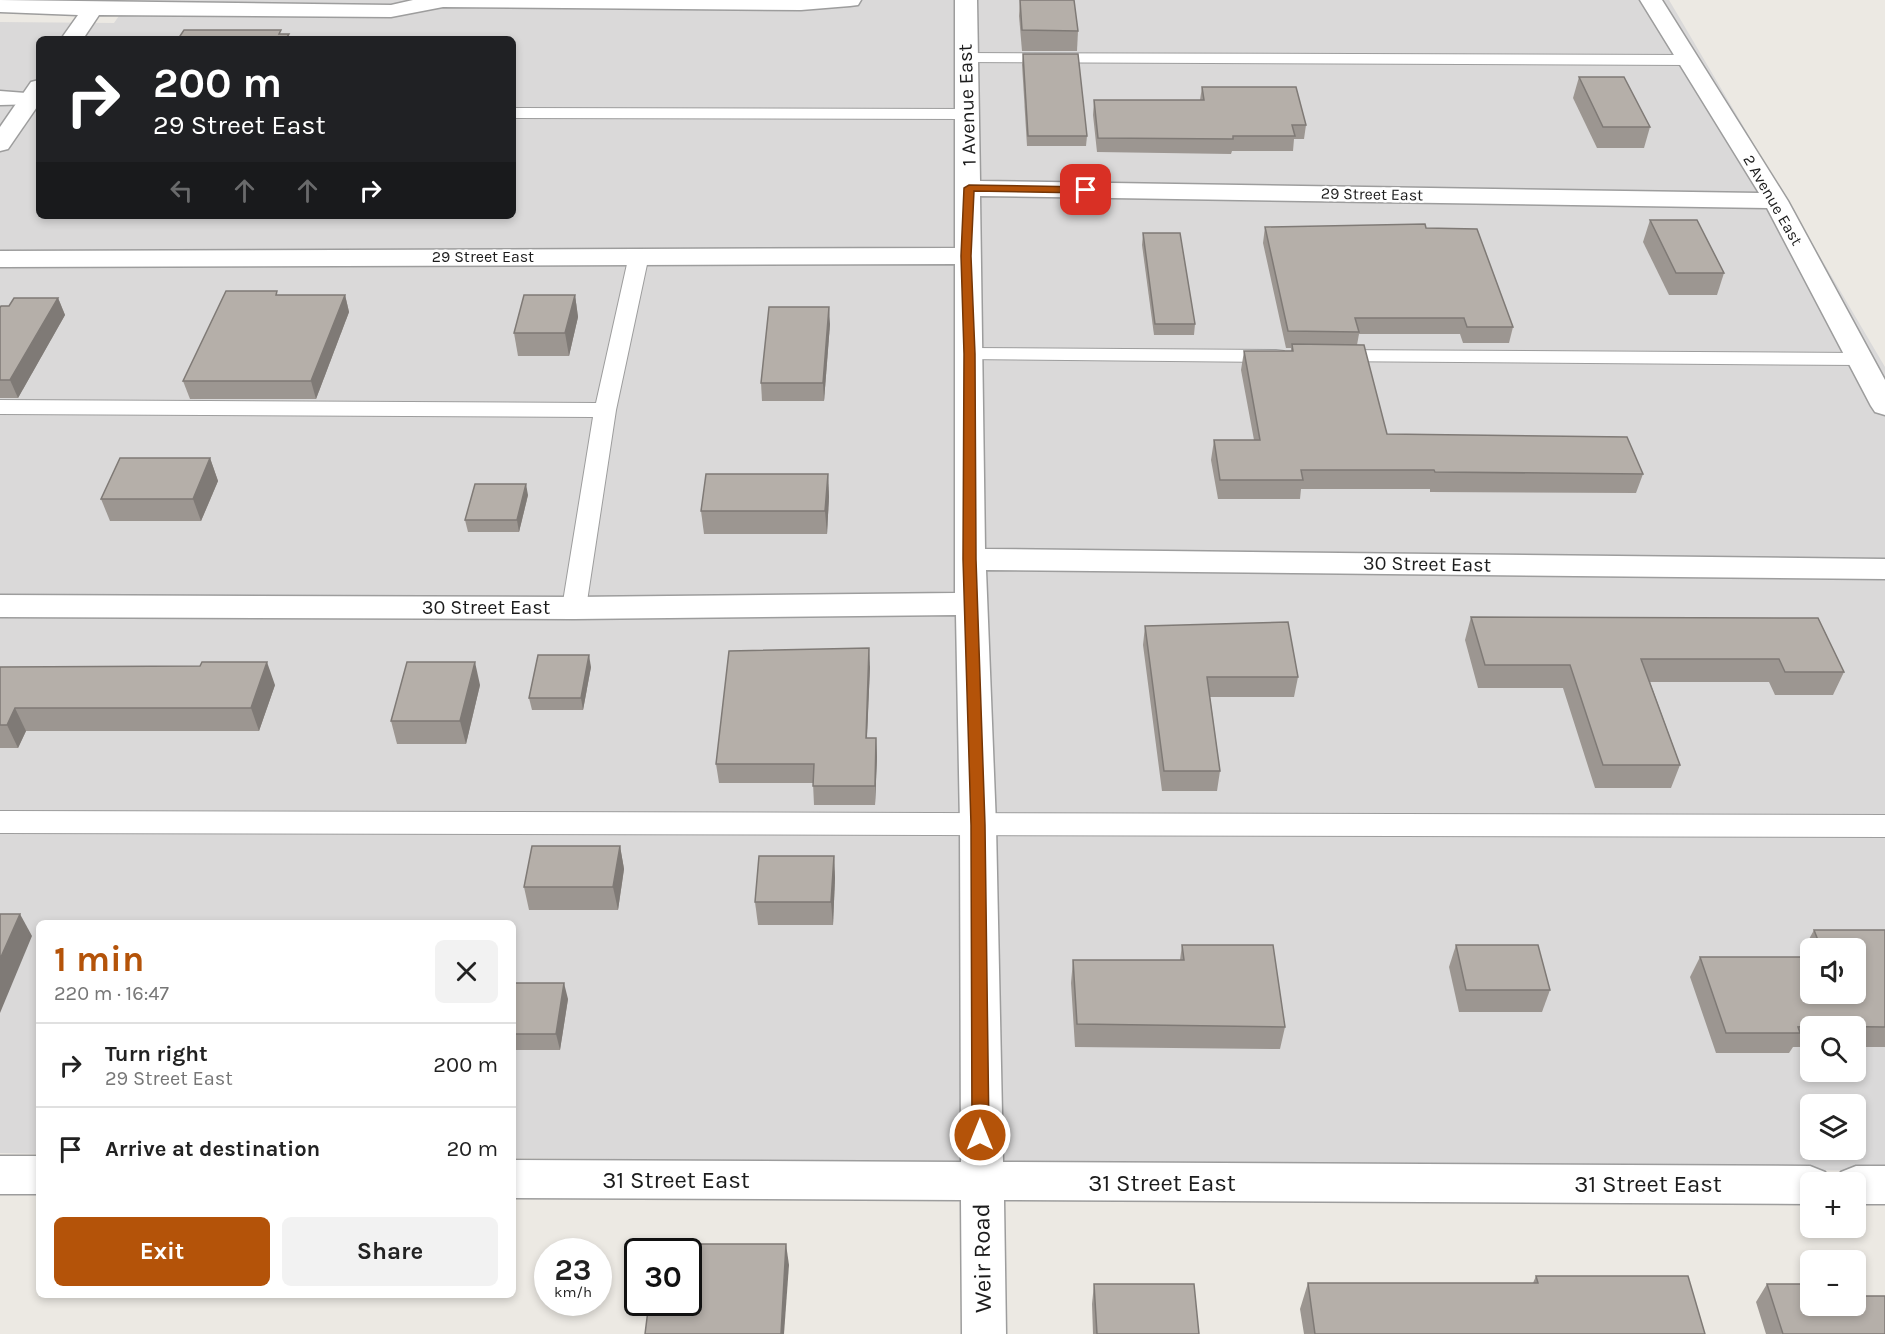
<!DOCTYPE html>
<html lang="en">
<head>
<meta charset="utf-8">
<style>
	body { margin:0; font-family:Karla,sans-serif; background:#f2f2f2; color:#222; height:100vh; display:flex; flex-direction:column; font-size:22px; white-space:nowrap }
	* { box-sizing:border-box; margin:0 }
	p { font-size:20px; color:#767676 }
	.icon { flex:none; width:33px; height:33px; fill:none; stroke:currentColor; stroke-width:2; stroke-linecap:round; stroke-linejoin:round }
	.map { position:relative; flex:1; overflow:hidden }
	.side { position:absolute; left:36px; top:920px; width:480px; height:378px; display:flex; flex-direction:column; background:#fff; border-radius:9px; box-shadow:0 3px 9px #0003 }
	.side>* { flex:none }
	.hud { position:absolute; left:36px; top:36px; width:480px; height:183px; border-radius:9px; box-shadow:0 3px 9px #0003; background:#202124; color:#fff; overflow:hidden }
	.controls { position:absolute; left:1800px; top:938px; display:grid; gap:12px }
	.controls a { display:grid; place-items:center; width:66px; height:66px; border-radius:9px; background:#fff; box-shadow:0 3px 9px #0003; font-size:30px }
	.speed { position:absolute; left:534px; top:1238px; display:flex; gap:12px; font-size:30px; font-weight:700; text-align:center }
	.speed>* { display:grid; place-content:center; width:78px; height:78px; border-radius:50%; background:#fff; box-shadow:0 3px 9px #0003; line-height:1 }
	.speed small { font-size:15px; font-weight:400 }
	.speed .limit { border:3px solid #111; border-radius:9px; background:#fff; color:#111 }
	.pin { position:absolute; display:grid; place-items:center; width:51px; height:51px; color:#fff; margin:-26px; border-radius:12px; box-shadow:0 3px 9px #0006 }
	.me { position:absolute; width:66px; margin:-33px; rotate:0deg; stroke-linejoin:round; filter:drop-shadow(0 0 4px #0008) }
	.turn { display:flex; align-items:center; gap:21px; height:126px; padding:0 18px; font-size:27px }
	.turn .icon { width:78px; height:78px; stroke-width:2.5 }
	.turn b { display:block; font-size:42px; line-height:51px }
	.lanes { display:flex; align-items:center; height:57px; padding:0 18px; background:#0003; justify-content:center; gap:30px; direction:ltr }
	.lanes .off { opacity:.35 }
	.round { display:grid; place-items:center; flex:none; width:63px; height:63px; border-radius:9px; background:#f2f2f2 }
	.headline { display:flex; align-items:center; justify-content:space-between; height:102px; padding:0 18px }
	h1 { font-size:36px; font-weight:700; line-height:45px; color:#b45309 }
	.button { display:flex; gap:12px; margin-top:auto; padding:12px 18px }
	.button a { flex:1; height:69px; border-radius:9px; background:#b45309; color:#fff; font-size:24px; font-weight:700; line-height:69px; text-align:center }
	.button a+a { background:#f2f2f2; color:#222 }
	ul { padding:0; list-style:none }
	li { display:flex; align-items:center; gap:18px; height:84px; padding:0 18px; border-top:2px solid #e0e0e0 }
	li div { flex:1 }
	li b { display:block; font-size:22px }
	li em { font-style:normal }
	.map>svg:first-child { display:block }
</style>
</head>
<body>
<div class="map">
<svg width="1885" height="1334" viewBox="0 0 1885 1334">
	<rect width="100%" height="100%" fill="#ece9e3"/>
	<!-- residential -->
	<path fill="#dad9d9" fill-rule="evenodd" d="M130,0H1669L1885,367V1171L513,1158V922H39V1154L0,1153V22L114,23ZM39,39H513V216H39ZM1810,948H1856V993H1810ZM1810,1026H1856V1071H1810ZM1810,1104H1856V1149H1810Z"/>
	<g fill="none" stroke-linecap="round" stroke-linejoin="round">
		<defs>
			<g id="service">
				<path d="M964,53L1686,55L1695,60L1686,65L958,62L955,58Z"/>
				<path d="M513,108L966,109L975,114L966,119L513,118Z"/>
				<path d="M639,249L646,251L649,255L616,410L586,608L583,614L574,616L565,614L562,608L593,417L0,414V400L596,403L629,255L632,251Z"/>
				<path d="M969,348L1276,350L1284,351L1287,356L1284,361L1276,362L961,359L958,354L961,349Z"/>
				<path d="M1331,350L1859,353L1867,354L1870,359L1867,364L1859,365L1323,361L1320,356L1323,351Z"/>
				<path d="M0,811L1885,815V837L0,833Z"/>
			</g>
			<g id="minor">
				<path d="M955,0H977L980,181L1759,193L1640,0H1662L1788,201L1885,380V415L1875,412L1871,406L1767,208L980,196L985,549L1885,559V579L986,570L996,825L1003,1162L1810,1166L1825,1172L1830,1182H1810V1204L1004,1200L1006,1334H962L961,1200L513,1198V1160L961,1162L960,825L956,615L574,619L0,617V595L574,597L955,593V264L0,267V251L955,248Z"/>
				<path d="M0,91L39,94V104L0,105Z"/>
				<rect x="0" y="1156" width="39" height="38"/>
				<path d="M1856,1166H1885V1204H1856V1182H1836L1841,1172Z"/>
			</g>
			<g id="tertiary">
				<path d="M0,0L391,5L413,0H861L858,5L850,6L801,10L443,7L391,17L99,15L83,39H61L78,15L0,12Z"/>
				<path d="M39,80V104L8,149L0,151V127L31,82Z"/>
			</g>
		</defs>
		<!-- service casing -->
		<use href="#service" stroke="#9d9d9d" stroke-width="2"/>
		<!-- minor casing -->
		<use href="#minor" stroke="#9d9d9d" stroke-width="3"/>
		<!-- tertiary casing -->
		<use href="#tertiary" stroke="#9d9d9d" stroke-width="3"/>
		<!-- service -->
		<use href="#service" fill="#fff" fill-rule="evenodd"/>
		<!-- minor -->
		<use href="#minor" fill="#fff" fill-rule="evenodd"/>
		<!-- tertiary -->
		<use href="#tertiary" fill="#fff" fill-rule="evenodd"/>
	</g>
	<!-- wall -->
	<g fill="#9c9691" fill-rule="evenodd">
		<path d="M1020,0L1078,31L1077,51H1022L1019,16Z"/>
		<path d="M1023,54L1087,136L1086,146H1027L1022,65Z"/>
		<path d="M1579,77L1650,127L1644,148H1597L1573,98Z"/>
		<path d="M1202,87L1306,125L1304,139H1294L1293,151H1232L1231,154L1097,152L1093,115L1094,100H1200Z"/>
		<path d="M1650,220L1724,273L1717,295H1669L1643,242Z"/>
		<path d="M1265,227L1426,228L1513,327L1509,343H1463L1460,334H1359L1357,345L1387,434L1643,474L1636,493L1430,492V489H1301L1300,499H1218L1211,460L1214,440H1254L1241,370L1244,351H1291V348H1286L1263,243Z"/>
		<path d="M1143,233L1195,324L1194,335H1154L1142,245Z"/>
		<path d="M279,295H345L349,312L316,399H190L183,381Z"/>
		<path d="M575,295L578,317L569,356H518L514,333Z"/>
		<path d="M58,298L65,315L18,398H0V308Z"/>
		<path d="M830,324L824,401H762L761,383Z"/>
		<path d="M210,458L218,481L201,521H110L101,499Z"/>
		<path d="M828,474L829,497L827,534H704L701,511Z"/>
		<path d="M528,495L519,532H468L465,520Z"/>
		<path d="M1471,617L1818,618L1844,672L1833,695H1775L1769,682H1650L1680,765L1671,788H1595L1563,688H1478L1465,640Z"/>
		<path d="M1145,626L1298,677L1294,697H1210L1220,771L1217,791H1162L1143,645Z"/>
		<path d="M0,667L275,685L259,731H26L18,748H0Z"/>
		<path d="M591,667L583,710H532L529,698Z"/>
		<path d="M870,667L867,738H876L877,757L875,805H814L813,783H719L716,764Z"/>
		<path d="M480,685L466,744H397L391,721Z"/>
		<path d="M620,846L624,869L618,910H529L524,887Z"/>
		<path d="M834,856L835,878L833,925H758L755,902Z"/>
		<path d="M1814,930H1885V1047H1856V1026H1810V1047H1793L1789,1053H1716L1690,977L1700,957H1806L1803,950ZM1810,948H1856L1810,993Z"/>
		<path d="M1182,945L1285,1027L1280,1049L1075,1047L1071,983L1073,960H1180Z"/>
		<path d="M1456,945L1550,990L1542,1012H1459L1449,967Z"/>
		<path d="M513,983L568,999L560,1050H513Z"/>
		<path d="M1536,1276L1705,1334H1304L1300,1309L1308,1283H1533Z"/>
		<path d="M1094,1284L1199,1334H1093L1092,1304Z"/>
		<path d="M1767,1284L1810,1305L1885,1334H1766L1756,1302Z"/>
	</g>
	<!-- shaded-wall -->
	<g fill="#7f7a76">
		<path d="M345,295L349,312L316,399L311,381Z"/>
		<path d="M575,295L578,317L569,356L565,333Z"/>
		<path d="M58,298L65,315L18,398L10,380Z"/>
		<path d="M829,307L830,324L824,401L823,383Z"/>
		<path d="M210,458L218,481L201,521L193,499Z"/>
		<path d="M828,474L829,497L827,534L825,511Z"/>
		<path d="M526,484L528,495L519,532L517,520Z"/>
		<path d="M869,648L870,667L866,757V738Z"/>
		<path d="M589,655L591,667L583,710L581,698Z"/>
		<path d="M267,662L275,685L259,731L251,708Z"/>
		<path d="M475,662L480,685L466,744L460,721Z"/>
		<path d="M15,708L26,731L18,748L7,725Z"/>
		<path d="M876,738L877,757L875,805V786Z"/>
		<path d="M620,846L624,869L618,910L613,887Z"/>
		<path d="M834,856L835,878L833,925L831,902Z"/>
		<path d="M20,914L32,936L0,1013V959Z"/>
		<path d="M564,983L568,999L560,1050L556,1034Z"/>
		<path d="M786,1244L789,1265L784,1334H781Z"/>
	</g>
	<!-- building -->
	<g fill="#b5afa9" stroke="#7f7a76" stroke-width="1.5">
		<path d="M1020,0H1074L1078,31L1022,30Z"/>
		<path d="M184,30H281L279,34H289L286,39H178Z"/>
		<path d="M1023,54H1078L1087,136H1028Z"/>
		<path d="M1579,77H1624L1650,127H1603Z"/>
		<path d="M1202,87H1296L1306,125H1292L1295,136H1233V139L1098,138L1094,100H1204Z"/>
		<path d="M1650,220H1697L1724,273H1676Z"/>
		<path d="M1425,224L1426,228L1477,229L1513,327H1467L1464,318H1355L1359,332L1288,331L1265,227Z"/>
		<path d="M1143,233H1180L1195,324H1155Z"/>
		<path d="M226,291H277L276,295H345L311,381H183Z"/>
		<path d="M524,295H575L565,333H514Z"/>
		<path d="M14,298H58L10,380H0V308L1,306H9Z"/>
		<path d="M769,307H829L823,383H761Z"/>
		<path d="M1292,344L1364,345L1387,434L1627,437L1643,474L1435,472L1434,470H1301L1303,480H1220L1214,440H1260L1244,351H1293Z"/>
		<path d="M120,458H210L193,499H101Z"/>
		<path d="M706,474H828L825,511H701Z"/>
		<path d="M475,484H526L517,520H465Z"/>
		<path d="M1471,617L1818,618L1844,672H1785L1779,659H1641L1680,765H1603L1570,665H1485Z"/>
		<path d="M1288,622L1298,677H1207L1220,771H1164L1145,626Z"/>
		<path d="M869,648L866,738H876L875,786H813L814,764H716L729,651Z"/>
		<path d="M538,655H589L581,698H529Z"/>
		<path d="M202,662H267L251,708H15L7,725H0V667L200,666Z"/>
		<path d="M407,662H475L460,721H391Z"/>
		<path d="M532,846H620L613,887H524Z"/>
		<path d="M759,856H834L831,902H755Z"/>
		<path d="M0,914H20L0,959Z"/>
		<path d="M1814,930H1885V1027L1810,1026L1798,1027L1800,1033H1726L1700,957H1810V993H1856V948H1821Z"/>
		<path d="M1182,945H1273L1285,1027L1077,1024L1073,960H1184Z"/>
		<path d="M1456,945H1538L1550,990H1466Z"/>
		<path d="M513,983H564L556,1034H513Z"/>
		<path d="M656,1244H786L781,1334H645L649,1302H688V1251H655Z"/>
		<path d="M1536,1276H1688L1705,1334H1315L1308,1283H1538Z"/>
		<path d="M1094,1284H1194L1199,1334H1097Z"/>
		<path d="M1767,1284H1810V1305H1856V1296H1885V1334H1783Z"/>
	</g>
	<!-- route -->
	<path fill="#b45309" stroke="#753606" stroke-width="1.5" d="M969,185L1086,187L1091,190L1086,193L974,191L971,256L975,354L976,559L985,825L989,1135L986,1140L980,1142L974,1140L972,1135L971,825L963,559L964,354L961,256L964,188Z"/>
	<g text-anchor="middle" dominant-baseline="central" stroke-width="5" stroke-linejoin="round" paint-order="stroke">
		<!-- far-street labels -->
		<g font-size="16" fill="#1c1c1c" stroke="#fff">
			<text transform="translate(1372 194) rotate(1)">29 Street East</text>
			<text transform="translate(1773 200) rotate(60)">2 Avenue East</text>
			<text x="483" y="256">29 Street East</text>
		</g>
		<!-- street labels -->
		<g font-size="20" fill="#1c1c1c" stroke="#fff">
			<text transform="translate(967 105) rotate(-92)">1 Avenue East</text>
			<text transform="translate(1427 564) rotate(1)">30 Street East</text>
			<text x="486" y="607">30 Street East</text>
		</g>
		<!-- near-street labels -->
		<g font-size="24" fill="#1c1c1c" stroke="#fff">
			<text x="676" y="1180">31 Street East</text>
			<text x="1162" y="1183">31 Street East</text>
			<text x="1648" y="1184">31 Street East</text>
			<text transform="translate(982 1258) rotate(-91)">Weir Road</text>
		</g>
	</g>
</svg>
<div class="controls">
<a><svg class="icon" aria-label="sound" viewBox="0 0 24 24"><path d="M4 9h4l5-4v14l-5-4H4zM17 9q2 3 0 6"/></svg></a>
<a><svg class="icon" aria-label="search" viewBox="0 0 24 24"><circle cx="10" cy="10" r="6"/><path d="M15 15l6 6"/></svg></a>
<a><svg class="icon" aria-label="layers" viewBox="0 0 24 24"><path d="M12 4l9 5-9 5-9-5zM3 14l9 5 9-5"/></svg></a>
<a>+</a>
<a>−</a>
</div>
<div class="speed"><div>23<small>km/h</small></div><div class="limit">30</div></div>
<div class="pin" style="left:1086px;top:190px;background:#d93025"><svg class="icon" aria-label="arrive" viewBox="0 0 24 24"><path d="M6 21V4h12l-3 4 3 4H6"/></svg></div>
<svg class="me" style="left:980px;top:1135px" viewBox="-20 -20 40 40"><circle r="17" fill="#b45309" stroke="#fff" stroke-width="3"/><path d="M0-11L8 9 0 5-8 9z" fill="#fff"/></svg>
<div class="hud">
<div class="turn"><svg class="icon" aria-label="right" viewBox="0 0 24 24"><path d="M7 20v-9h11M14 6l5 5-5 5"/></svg><div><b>200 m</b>29 Street East</div></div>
<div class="lanes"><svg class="icon off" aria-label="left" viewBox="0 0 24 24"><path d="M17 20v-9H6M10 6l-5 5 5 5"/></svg><svg class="icon off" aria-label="ahead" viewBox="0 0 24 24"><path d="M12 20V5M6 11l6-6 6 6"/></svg><svg class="icon off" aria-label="ahead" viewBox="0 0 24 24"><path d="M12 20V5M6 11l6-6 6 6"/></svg><svg class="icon" aria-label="right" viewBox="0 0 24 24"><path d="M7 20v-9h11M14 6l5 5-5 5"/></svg></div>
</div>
<section class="side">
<div class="headline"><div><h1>1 min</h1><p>220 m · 16:47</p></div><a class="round"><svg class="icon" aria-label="close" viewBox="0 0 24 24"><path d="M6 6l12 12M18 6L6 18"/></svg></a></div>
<ul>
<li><svg class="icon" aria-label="right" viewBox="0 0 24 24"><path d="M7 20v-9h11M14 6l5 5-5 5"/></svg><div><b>Turn right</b><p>29 Street East</p></div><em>200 m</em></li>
<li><svg class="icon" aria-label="arrive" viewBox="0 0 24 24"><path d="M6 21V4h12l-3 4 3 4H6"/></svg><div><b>Arrive at destination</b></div><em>20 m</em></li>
</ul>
<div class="button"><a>Exit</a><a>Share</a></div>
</section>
</div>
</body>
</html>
